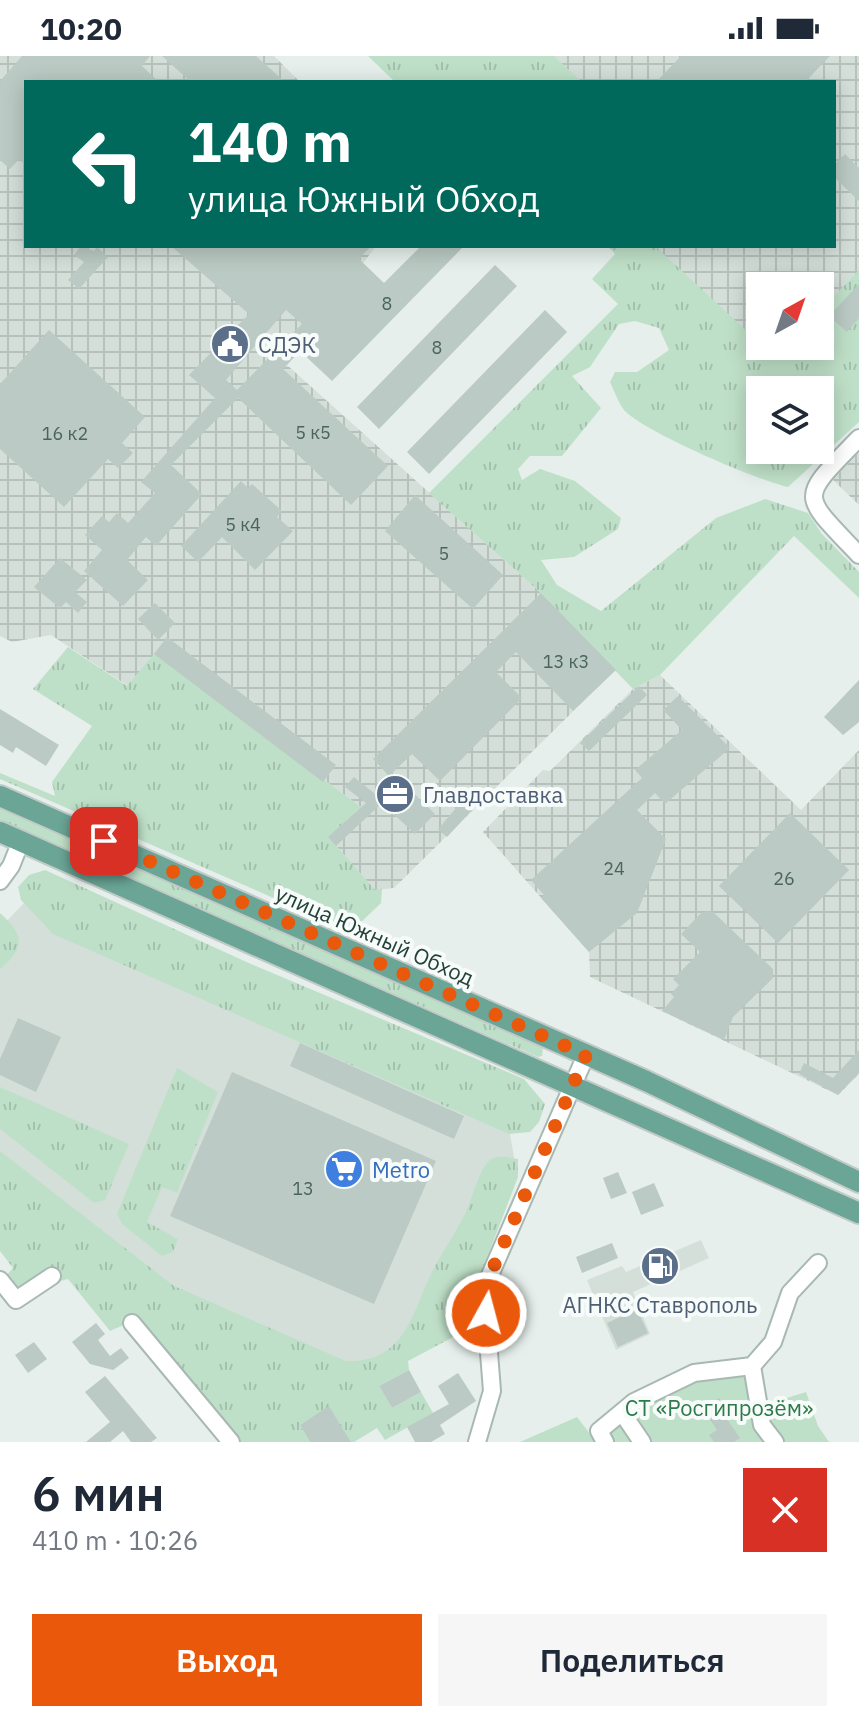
<!DOCTYPE html>
<html lang="ru">
<head>
<meta charset="utf-8">
<style>
	body { margin:0; font-family:"IBM Plex Sans",sans-serif; background:#f6f6f7; color:#1f2937; height:100vh; display:flex; flex-direction:column; font-size:30px; white-space:nowrap }
	* { box-sizing:border-box; margin:0 }
	p { font-size:26px; color:#747a83 }
	.icon { flex:none; width:44px; height:44px; fill:none; stroke:currentColor; stroke-width:2; stroke-linecap:round; stroke-linejoin:round }
	.map { position:relative; height:1386px; overflow:hidden }
	.side { display:flex; flex-direction:column; background:#fff; flex:1 }
	.side>* { flex:none }
	.hud { position:absolute; left:24px; top:24px; width:812px; height:168px; border-radius:0px; box-shadow:0 4px 20px #0003; background:#00695c; color:#fff; overflow:hidden }
	.needle { width:52px; rotate:40deg }
	.buttons { position:absolute; left:746px; top:216px; display:grid; gap:16px }
	.buttons a { display:grid; place-items:center; width:88px; height:88px; border-radius:0px; background:#fff; box-shadow:0 4px 20px #0003; font-size:40px }
	.pin { position:absolute; display:grid; place-items:center; width:68px; height:68px; color:#fff; margin:-34px; border-radius:16px; box-shadow:0 4px 12px #0006 }
	.me { position:absolute; width:88px; margin:-44px; rotate:7deg; stroke-linejoin:round; filter:drop-shadow(0 0 6px #0008) }
	.turn { display:flex; align-items:center; gap:28px; height:168px; padding:0 32px; font-size:36px }
	.turn .icon { width:104px; height:104px; stroke-width:2.5 }
	.turn b { display:block; font-size:56px; line-height:68px }
	.round { display:grid; place-items:center; flex:none; width:84px; height:84px; border-radius:0px; background:#f6f6f7 }
	.overview { display:flex; align-items:center; justify-content:space-between; height:136px; padding:0 32px }
	h1 { font-size:48px; font-weight:600; line-height:60px }
	.action { display:flex; gap:16px; margin-top:auto; padding:16px 32px }
	.action a { flex:1; height:92px; border-radius:0px; background:#ea580c; color:#fff; font-size:32px; font-weight:600; line-height:92px; text-align:center }
	.action a+a { background:#f6f6f7; color:#1f2937 }
	.status { display:flex; justify-content:space-between; align-items:center; height:56px; padding:0 40px; background:#fff; direction:ltr }
	.status svg { height:22px; fill:currentColor }
	.map>svg:first-child { display:block }
</style>
</head>
<body>
<div class="status"><b>10:20</b><svg viewBox="0 0 49 12"><path d="M0 12V9h3v3zM5 12V6h3v6zM10 12V3h3v9zM15 12V0h3v12zM26 1h20v11H26zM47 4h2v5h-2z"/></svg></div>
<div class="map">
<svg width="859" height="1386" viewBox="0 0 859 1386">
	<defs>
		<pattern id="industrial-grid" width="8" height="8" patternUnits="userSpaceOnUse" patternTransform="scale(2)"><rect width="8" height="8" fill="#d4dfda"/><path d="M0 4h8M4 0v8" fill="none" stroke="#b6c1bc"/></pattern>
		<pattern id="grass-tufts" width="24" height="20" patternUnits="userSpaceOnUse" patternTransform="scale(2)"><rect width="24" height="20" fill="#bfe0c8"/><path d="M3 7l-1-3M5 7V3M7 7l1-3M15 17l-1-3M17 17v-4M19 17l1-3" fill="none" stroke="#a4c1ad"/></pattern>
	</defs>
	<rect width="100%" height="100%" fill="#e6efeb"/>
	<!-- built -->
	<g fill="#d4dfda">
		<path d="M28,843L509,1072L517,1119L454,1266L240,1367L83,1184L0,1186V872Z"/>
		<path d="M701,1184L709,1202L633,1236L650,1278L616,1294L587,1224L622,1210L626,1216Z"/>
	</g>
	<!-- industrial -->
	<g fill="url(#industrial-grid)" fill-rule="evenodd">
		<path d="M0,0H274L300,26H26V190H376L287,309L541,537L615,614L394,832L375,834L328,781L361,751L154,599L128,630L51,579L12,586L0,580Z"/>
		<path d="M416,0H859V353L820,388V334L613,190H834V26H443ZM760,230H820V290H760Z"/>
		<path d="M859,396V449L833,424Z"/>
		<path d="M660,619L801,754L859,694V1018L838,1039L590,921L589,896L483,776L543,714L550,715L633,633Z"/>
	</g>
	<!-- grass -->
	<g fill="url(#grass-tufts)" fill-rule="evenodd">
		<path d="M368,0H554L582,26H395Z"/>
		<path d="M608,190H655L776,302L787,290H820V255L859,214V228L830,260L847,276L859,262V366L788,431C757,424 644,376 624,354C618,346 614,334 610,326L615,316H637L669,294L659,272L635,265L619,268L590,311L572,320L601,352L562,400H530L518,413L522,424L540,413L575,425L621,462L618,473L574,501L541,504L557,529L601,555L716,462L765,443L808,457L822,478L859,516V542L794,480L660,619L633,633L541,537L429,437L618,248L592,223L615,198ZM760,334H820V394H760Z"/>
		<path d="M68,591L127,630L154,598L361,751L329,781L375,834L382,832L381,847L356,871L345,873L0,723V717L55,740L52,726L92,670L33,633Z"/>
		<path d="M0,751L543,991L542,1000L538,1001L0,765Z"/>
		<path d="M45,814L251,908L524,1023L545,1048L539,1066L530,1076L509,1078L53,878L21,844L18,831L29,819Z"/>
		<path d="M0,857C24,879 26,891 0,913Z"/>
		<path d="M177,1012L218,1036L177,1137L162,1131L147,1166L178,1183L173,1196L162,1200L122,1168L117,1158Z"/>
		<path d="M0,1031L129,1088L105,1144L94,1147L0,1073Z"/>
		<path d="M0,1095L174,1230L346,1305C408,1307 412,1253 435,1210C446,1190 459,1172 468,1151C474,1137 480,1109 493,1102C501,1099 510,1102 518,1103V1121L478,1225L475,1278L462,1287L457,1279L408,1305L409,1314L379,1330L392,1352L421,1336L433,1357L385,1384L377,1372L354,1386H326L344,1375L329,1351L300,1369L310,1386H235L135,1264L110,1275L68,1223L17,1236L5,1221L13,1212L0,1195Z"/>
	</g>
	<!-- green -->
	<path fill="#bfe0c8" d="M749,1319L755,1352L806,1336L818,1370L829,1386H520L577,1361L594,1383L693,1321Z"/>
	<!-- building -->
	<g fill="#bbcac4" fill-rule="evenodd">
		<path d="M22,0H150L142,10L159,26H26V110L19,103L10,113L0,104V25Z"/>
		<path d="M162,0H256L285,26H191Z"/>
		<path d="M681,0H830L805,26H656Z"/>
		<path d="M845,98L859,112V145L834,121V109Z"/>
		<path d="M81,190L94,195L97,191L108,201L79,233L68,224L84,206L74,199Z"/>
		<path d="M171,190H371L359,203L384,227L421,190H464L332,325L300,295L283,313L388,410L351,449L238,342L171,409L202,438L156,490L146,481L127,504L148,524L123,550L84,515L102,494L85,479L102,460L109,466L117,457L128,467L155,437L141,426L215,342L189,319L249,258ZM286,254L302,268L237,334L226,324Z"/>
		<path d="M495,209L517,230L379,373L357,351Z"/>
		<path d="M859,228V262L847,276L829,260Z"/>
		<path d="M545,254L567,276L429,418L407,396Z"/>
		<path d="M49,274L145,361L122,387L133,397L118,412L108,403L64,451L0,393V328Z"/>
		<path d="M241,425L248,432L252,428L282,455L277,461L293,475L255,514L222,481L198,506L181,490Z"/>
		<path d="M415,439L503,519L473,553L385,475Z"/>
		<path d="M60,502L87,524L75,536L87,546L78,557L66,546L60,552L34,531Z"/>
		<path d="M541,537L616,614L573,655L516,596L496,616L522,642L440,725L412,698L389,720L373,703Z"/>
		<path d="M155,547L175,567L158,584L138,563Z"/>
		<path d="M167,581L336,709L323,726L154,598Z"/>
		<path d="M859,624V666L843,679L824,661Z"/>
		<path d="M639,630L647,639L589,695L580,687Z"/>
		<path d="M678,640L730,692L665,748L655,737L637,754L666,783L637,857L589,896L541,842L544,839L531,824L642,722L635,714L682,674L663,654Z"/>
		<path d="M0,653L59,689L46,710L16,691L13,697L0,689Z"/>
		<path d="M354,721L380,742L398,722L435,758L415,778L382,747L336,790L328,781L366,747L345,731Z"/>
		<path d="M464,743L474,752L447,781L438,773Z"/>
		<path d="M790,757L849,814L778,887L719,830Z"/>
		<path d="M712,855L773,913V922L733,961L724,984L662,955L674,941L671,938L679,929L673,923L700,896L681,878L702,856Z"/>
		<path d="M18,962L61,981L36,1036L0,1019V1003Z"/>
		<path d="M300,987L464,1060L454,1083L290,1010Z"/>
		<path d="M859,994V1017L838,1039L799,1018L804,1007L833,1022Z"/>
		<path d="M232,1016L436,1105L374,1248L170,1160Z"/>
		<path d="M618,1116L627,1137L611,1143L603,1122Z"/>
		<path d="M654,1127L664,1150L641,1159L632,1136Z"/>
		<path d="M612,1187L618,1202L582,1217L576,1201Z"/>
		<path d="M637,1253L648,1277L618,1291L607,1267Z"/>
		<path d="M96,1267L105,1278L98,1284L110,1300L121,1292L129,1302L113,1314L90,1308L72,1286Z"/>
		<path d="M34,1286L47,1303L28,1317L15,1299Z"/>
		<path d="M409,1314L421,1336L392,1352L379,1330Z"/>
		<path d="M458,1317L476,1345L440,1369L445,1378L431,1386H415L407,1371L449,1348L438,1330Z"/>
		<path d="M105,1320L157,1382L151,1386H131L123,1375L110,1386H86L110,1366L85,1336Z"/>
		<path d="M719,1342L728,1355L724,1359L740,1382L734,1386H714L709,1379L717,1374L703,1353Z"/>
		<path d="M329,1350L344,1375L351,1386H310L300,1369Z"/>
	</g>
	<g fill="none" stroke-linecap="round" stroke-linejoin="round">
		<defs>
			<g id="minor">
				<path d="M859,382C799,444 799,436 859,499"/>
				<path d="M0,825L11,810L21,785"/>
				<path d="M0,1224L16,1244L52,1220"/>
				<path d="M132,1267L231,1386"/>
				<path d="M752,1310L762,1369L775,1386"/>
				<path d="M623,1358L642,1386"/>
				<path d="M477,1386L492,1335L484,1233L586,999"/>
				<path d="M605,1386L599,1375L634,1346L694,1317L752,1310L773,1286L790,1237L818,1207"/>
			</g>
			<g id="major">
				<path d="M0,740L646,1025L859,1126"/>
				<path d="M0,776L859,1157"/>
			</g>
		</defs>
		<!-- minor casing -->
		<use href="#minor" stroke="#a8b8b2" stroke-width="20"/>
		<!-- major casing -->
		<use href="#major" stroke="#c2cac8" stroke-width="24"/>
		<!-- minor -->
		<use href="#minor" stroke="#fff" stroke-width="16"/>
		<!-- major -->
		<use href="#major" stroke="#6aa596" stroke-width="20"/>
	</g>
	<g fill="none" stroke-linecap="round" stroke-linejoin="round">
		<!-- route -->
		<path stroke="#ea580c" stroke-width="14" stroke-dasharray="0 25.2" d="M104,785L586,999L484,1233L486,1257"/>
	</g>
	<!-- icons -->
	<defs>
		<symbol id="civic-disc" viewBox="-11 -11 22 22"><circle r="9.5" fill="#5c6f8a" stroke="#f7fbf9"/><path d="M-.6-6.5H3V-4.5H.6V-3L4-1V1h2V6H-6V1h2V-1L-.6-3ZM-1.2 2.5V6h2.4V2.5Z" fill="#fff"/></symbol>
		<symbol id="office-disc" viewBox="-11 -11 22 22"><circle r="9.5" fill="#5c6f8a" stroke="#f7fbf9"/><path d="M-6-3h4V-5.5h4V-3h4V5H-6ZM-1-4.5V-3h2v-1.5ZM-6 0V1H6V0Z" fill="#fff"/></symbol>
		<symbol id="supermarket-disc" viewBox="-11 -11 22 22"><circle r="9.5" fill="#3f7fe0" stroke="#f7fbf9"/><path d="M-6-5.5h2.5l.6 2H6L4.5 2H-2.5L-4.4-4H-6ZM-1.5 3.2a1.3 1.3 0 1 0 .1 0ZM3 3.2a1.3 1.3 0 1 0 .1 0Z" fill="#fff"/></symbol>
		<symbol id="fuel-disc" viewBox="-11 -11 22 22"><circle r="9.5" fill="#5c6f8a" stroke="#f7fbf9"/><path d="M-5.5-6h7V0h2V4h1.3V-2.5L3-4.5l.8-.8L6-3V5H2.5V1h-1V6h-7ZM-4.2-4.7v3.2H.2V-4.7Z" fill="#fff"/></symbol>
	</defs>
	<g fill-rule="evenodd">
		<use href="#civic-disc" x="208" y="266" width="44" height="44"/>
		<use href="#office-disc" x="373" y="716" width="44" height="44"/>
		<use href="#supermarket-disc" x="322" y="1091" width="44" height="44"/>
		<use href="#fuel-disc" x="638" y="1188" width="44" height="44"/>
	</g>
	<g text-anchor="middle" dominant-baseline="central" stroke-width="8" stroke-linejoin="round" paint-order="stroke">
		<!-- number labels -->
		<g font-size="18" fill="#4a645c">
			<text x="387" y="247">8</text>
			<text x="437" y="291">8</text>
			<text x="313" y="376">5 к5</text>
			<text x="65" y="377">16 к2</text>
			<text x="243" y="468">5 к4</text>
			<text x="444" y="497">5</text>
			<text x="566" y="605">13 к3</text>
			<text x="614" y="812">24</text>
			<text x="784" y="822">26</text>
			<text x="303" y="1132">13</text>
		</g>
		<!-- service labels -->
		<g font-size="22" fill="#4e5e75" stroke="#f7fbf9" text-anchor="start">
			<text x="258" y="288">СДЭК</text>
			<text x="423" y="738">Главдоставка</text>
			<text x="660" y="1248" text-anchor="middle">АГНКС Ставрополь</text>
		</g>
		<!-- street labels -->
		<g font-size="22" fill="#24423a" stroke="#f7fbf9">
			<text transform="translate(375 879) rotate(24)">улица Южный Обход</text>
		</g>
		<!-- shop labels -->
		<g font-size="22" fill="#366cbe" stroke="#f7fbf9" text-anchor="start">
			<text x="372" y="1113">Metro</text>
		</g>
		<!-- park labels -->
		<g font-size="22" fill="#2d7a4b" stroke="#f7fbf9">
			<text x="719" y="1351">СТ «Росгипрозём»</text>
		</g>
	</g>
</svg>
<div class="buttons">
<a><svg class="needle" viewBox="-14 -14 28 28"><path d="M0-13l5 13h-10z" fill="#e53935"/><path d="M0 13l5-13h-10z" fill="#747a83"/></svg></a>
<a><svg class="icon" aria-label="layers" viewBox="0 0 24 24"><path d="M12 4l9 5-9 5-9-5zM3 14l9 5 9-5"/></svg></a>
</div>
<div class="pin" style="left:104px;top:785px;background:#d93025"><svg class="icon" aria-label="arrive" viewBox="0 0 24 24"><path d="M6 21V4h12l-3 4 3 4H6"/></svg></div>
<svg class="me" style="left:486px;top:1257px" viewBox="-20 -20 40 40"><circle r="17" fill="#ea580c" stroke="#fff" stroke-width="3"/><path d="M0-11L8 9 0 5-8 9z" fill="#fff"/></svg>
<div class="hud">
<div class="turn"><svg class="icon" aria-label="left" viewBox="0 0 24 24"><path d="M17 20v-9H6M10 6l-5 5 5 5"/></svg><div><b>140 m</b>улица Южный Обход</div></div>
</div>
</div>
<section class="side">
<div class="overview"><div><h1>6 мин</h1><p>410 m · 10:26</p></div><a class="round" style="background:#d93025;color:#fff"><svg class="icon" aria-label="close" viewBox="0 0 24 24"><path d="M6 6l12 12M18 6L6 18"/></svg></a></div>
<div class="action"><a>Выход</a><a>Поделиться</a></div>
</section>
</body>
</html>
